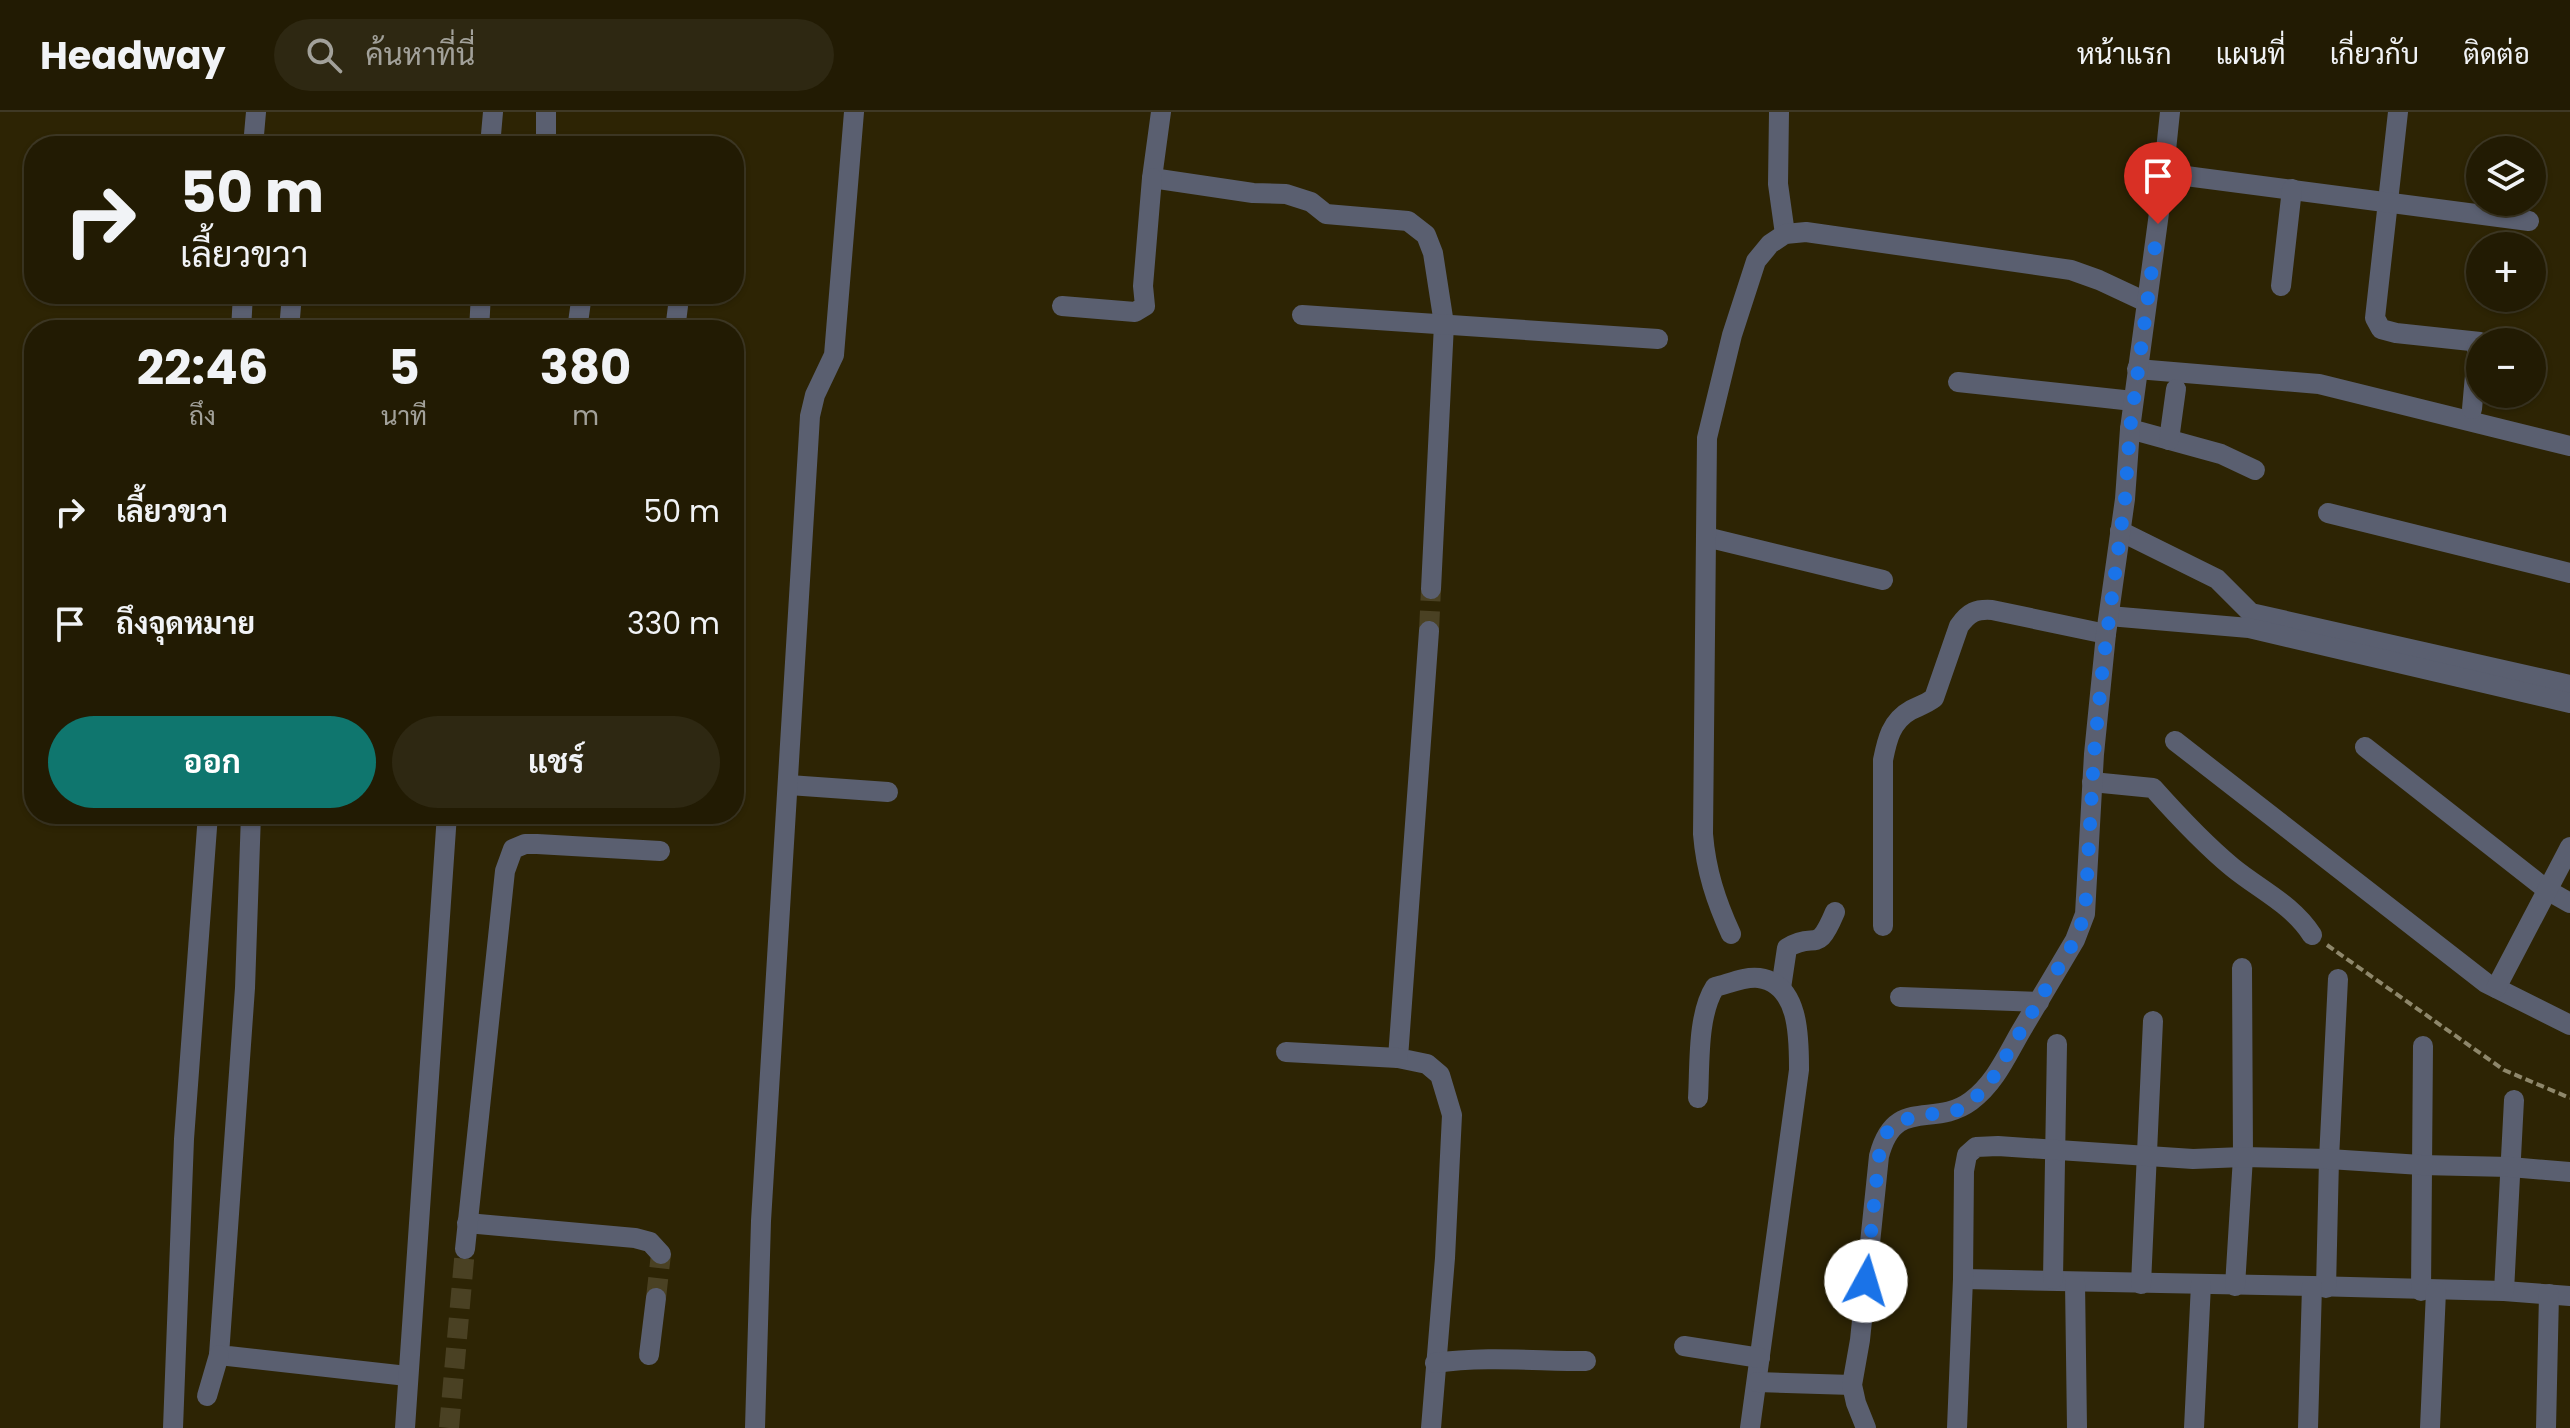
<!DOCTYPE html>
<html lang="th">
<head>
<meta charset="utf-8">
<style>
	body { margin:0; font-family:Poppins,Sarabun,sans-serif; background:#2e2812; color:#f1f3f6; height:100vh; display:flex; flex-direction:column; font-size:30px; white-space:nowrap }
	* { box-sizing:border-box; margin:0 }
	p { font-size:26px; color:#a2a19a }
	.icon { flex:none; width:44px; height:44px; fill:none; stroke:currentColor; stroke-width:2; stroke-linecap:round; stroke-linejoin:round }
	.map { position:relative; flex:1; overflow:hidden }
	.sheet { position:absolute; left:24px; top:208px; width:720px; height:504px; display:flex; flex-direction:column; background:#221b03; border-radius:32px; box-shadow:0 2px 6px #0004,0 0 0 2px #3f3925 }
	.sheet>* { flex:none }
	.hud { position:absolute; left:24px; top:24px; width:720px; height:168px; border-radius:32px; box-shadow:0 2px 6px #0004,0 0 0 2px #3f3925; background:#221b03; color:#f1f3f6; overflow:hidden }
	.buttons { position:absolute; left:2466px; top:24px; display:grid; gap:16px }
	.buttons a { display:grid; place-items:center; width:80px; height:80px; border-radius:50%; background:#221b03; box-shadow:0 2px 6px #0004,0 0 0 2px #3f3925; font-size:40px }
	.pin { position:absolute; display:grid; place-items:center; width:68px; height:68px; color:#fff; margin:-82px -34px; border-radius:50% 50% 50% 0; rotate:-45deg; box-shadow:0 0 8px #0007 }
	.pin .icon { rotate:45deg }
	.me { position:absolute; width:88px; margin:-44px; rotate:6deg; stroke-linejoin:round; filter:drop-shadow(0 0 6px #0008) }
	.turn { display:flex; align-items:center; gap:28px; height:168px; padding:0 24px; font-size:36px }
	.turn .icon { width:104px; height:104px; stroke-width:2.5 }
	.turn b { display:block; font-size:56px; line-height:68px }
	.eta { display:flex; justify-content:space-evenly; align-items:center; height:136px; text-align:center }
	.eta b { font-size:48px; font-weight:700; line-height:56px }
	.primary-button { display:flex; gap:16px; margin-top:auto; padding:16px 24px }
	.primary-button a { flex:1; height:92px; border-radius:48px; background:#0f766e; color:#fff; font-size:32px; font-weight:700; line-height:92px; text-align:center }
	.primary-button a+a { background:#2e2812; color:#f1f3f6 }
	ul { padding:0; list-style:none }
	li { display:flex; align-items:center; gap:24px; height:112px; padding:0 24px }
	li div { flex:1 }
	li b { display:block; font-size:30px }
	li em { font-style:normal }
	header { display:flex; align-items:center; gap:48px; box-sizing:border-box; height:112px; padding:0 40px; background:#221b03; border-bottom:2px solid #3f3925 }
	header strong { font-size:38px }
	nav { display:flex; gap:44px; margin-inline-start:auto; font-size:28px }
	.search { width:560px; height:72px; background:#2e2812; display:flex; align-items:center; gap:20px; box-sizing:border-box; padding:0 28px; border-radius:44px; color:#a2a19a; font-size:30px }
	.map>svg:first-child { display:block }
</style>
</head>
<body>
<header>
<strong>Headway</strong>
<div class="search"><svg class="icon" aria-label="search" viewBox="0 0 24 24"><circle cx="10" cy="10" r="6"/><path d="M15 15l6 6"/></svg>ค้นหาที่นี่</div>
<nav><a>หน้าแรก</a><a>แผนที่</a><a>เกี่ยวกับ</a><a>ติดต่อ</a></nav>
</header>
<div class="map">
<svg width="2570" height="1316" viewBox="0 0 2570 1316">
	<rect width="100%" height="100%" fill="#2d2404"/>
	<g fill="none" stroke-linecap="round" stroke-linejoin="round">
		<!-- minor-tunnel -->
		<g stroke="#4a4123" stroke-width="20" stroke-dasharray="20 10" stroke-linecap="butt">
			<path d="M1429,519L1431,477"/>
			<path d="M656,1186L661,1142"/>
			<path d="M449,1316L465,1137"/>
		</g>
		<!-- path -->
		<path stroke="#8e876b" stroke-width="4" stroke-dasharray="8 4" stroke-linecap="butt" d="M2327,833L2504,958L2570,986"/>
		<!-- minor -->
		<g stroke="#5a5f70" stroke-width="20">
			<path d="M1161,0L1152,66L1253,81L1286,82L1311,90L1326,102L1408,109L1426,123L1433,141L1444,212L1431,477"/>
			<path d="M1779,0L1778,72L1785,122"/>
			<path d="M2398,0L2375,206L2381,217L2396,221L2480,230"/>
			<path d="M253,34L256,0"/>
			<path d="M490,34L493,0"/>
			<path d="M546,34V0"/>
			<path d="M2163,61L2529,109"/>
			<path d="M2281,174L2292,77"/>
			<path d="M1062,194L1135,200L1145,194L1143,174L1152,66"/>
			<path d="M1302,203L1658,227"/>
			<path d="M241,218L243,182"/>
			<path d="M289,218L292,182"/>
			<path d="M479,218L481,182"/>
			<path d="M577,218L582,182"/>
			<path d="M675,218L678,194L676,182"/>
			<path d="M2137,257L2319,272L2570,334"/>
			<path d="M1958,270L2133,289"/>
			<path d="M2472,297L2478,230"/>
			<path d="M2130,317L2221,342L2255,358"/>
			<path d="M2169,328L2176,277"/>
			<path d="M2328,401L2570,461"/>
			<path d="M2120,419L2217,467L2251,501L2570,573"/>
			<path d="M1706,425L1883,468"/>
			<path d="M2109,504L2249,516L2570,591"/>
			<path d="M1429,519L1398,946L1427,952L1440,963L1452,1003L1445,1146L1431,1316"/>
			<path d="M2175,629L2486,871L2570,913"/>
			<path d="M2365,635L2547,778L2570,791"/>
			<path d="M2092,670L2153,676C2178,704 2203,731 2232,755C2260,778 2292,792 2312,823"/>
			<path d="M789,673L888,680"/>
			<path d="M251,702L245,876L219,1243L407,1264"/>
			<path d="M1883,814V648C1887,628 1891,609 1911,598C1919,594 1926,592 1934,586L1959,514C1969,500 1976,497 1992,498L2106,522"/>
			<path d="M1731,822C1716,789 1706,759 1703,722L1707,326L1732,223L1756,149L1770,132L1785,122L1806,120L2071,158L2099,168L2146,190"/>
			<path d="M1781,876L1787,836C1817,818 1816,845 1835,800"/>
			<path d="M2496,876L2570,735"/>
			<path d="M1900,885L2039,890"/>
			<path d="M1286,940L1398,946"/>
			<path d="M1698,986C1700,953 1697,903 1715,875C1728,872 1745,864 1759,866C1800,872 1799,927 1799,958L1750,1316"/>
			<path d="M467,1111L635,1126L650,1130L661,1142"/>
			<path d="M465,1137L505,759L513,737L525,732H537L660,739"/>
			<path d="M1963,1167L2312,1174L2504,1179L2570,1184"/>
			<path d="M2053,1167L2057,932"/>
			<path d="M2075,1170L2077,1316"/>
			<path d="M2141,1172L2153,909"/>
			<path d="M2235,1174L2243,1045L2242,856"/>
			<path d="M2326,1176L2329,1047L2338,867"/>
			<path d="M2421,1179L2423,934"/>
			<path d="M2504,1179L2514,988"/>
			<path d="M1684,1234L1760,1246"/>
			<path d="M649,1243L656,1186"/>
			<path d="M1435,1251C1485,1244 1536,1249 1586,1249"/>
			<path d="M1757,1270L1852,1273"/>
			<path d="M207,1284L219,1243"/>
			<path d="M173,1316L184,1027L208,702"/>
			<path d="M405,1316L447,702"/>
			<path d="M755,1316L761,1109L810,304L815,283L834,243L854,0"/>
			<path d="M1866,1316L1856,1291L1852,1273L1860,1228L1879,1044C1895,983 1933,1017 1971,989C1995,971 2006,945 2021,919C2039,889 2057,858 2075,828L2085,802L2094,642L2106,522L2125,387L2130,317L2161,86L2170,0"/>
			<path d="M1957,1316L1963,1167L1964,1059L1967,1043L1976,1035L1998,1034L2193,1047L2243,1045L2329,1047L2421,1053L2510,1055L2570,1060"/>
			<path d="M2194,1316L2201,1172"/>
			<path d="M2308,1316L2312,1174"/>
			<path d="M2430,1316L2436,1179"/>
			<path d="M2546,1316L2549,1182"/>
		</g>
	</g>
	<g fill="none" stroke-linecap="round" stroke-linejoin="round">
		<!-- route -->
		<path stroke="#1a73e8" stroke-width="14" stroke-dasharray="0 25.2" d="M1866,1169L1879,1044L1884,1024L1893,1013L1912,1005L1959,998L1987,976L2075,828L2085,802L2094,642L2103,552L2125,387L2130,317L2158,112"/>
	</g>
</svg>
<div class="buttons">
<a><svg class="icon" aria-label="layers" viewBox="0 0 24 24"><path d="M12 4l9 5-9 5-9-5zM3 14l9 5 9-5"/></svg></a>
<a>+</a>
<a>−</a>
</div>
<div class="pin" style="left:2158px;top:112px;background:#d93025"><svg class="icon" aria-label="arrive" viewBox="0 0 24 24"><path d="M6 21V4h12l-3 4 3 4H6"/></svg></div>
<svg class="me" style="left:1866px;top:1169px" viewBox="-20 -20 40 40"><circle r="19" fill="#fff"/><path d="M0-13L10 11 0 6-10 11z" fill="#1a73e8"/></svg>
<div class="hud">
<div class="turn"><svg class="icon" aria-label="right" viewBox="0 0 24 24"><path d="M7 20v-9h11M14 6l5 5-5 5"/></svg><div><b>50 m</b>เลี้ยวขวา</div></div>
</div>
<section class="sheet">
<div class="eta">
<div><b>22:46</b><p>ถึง</p></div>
<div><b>5</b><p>นาที</p></div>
<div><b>380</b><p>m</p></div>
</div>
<ul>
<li><svg class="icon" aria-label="right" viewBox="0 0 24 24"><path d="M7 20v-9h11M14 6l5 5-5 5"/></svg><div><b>เลี้ยวขวา</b></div><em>50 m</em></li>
<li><svg class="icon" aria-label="arrive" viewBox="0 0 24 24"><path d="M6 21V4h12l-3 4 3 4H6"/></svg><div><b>ถึงจุดหมาย</b></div><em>330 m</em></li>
</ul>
<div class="primary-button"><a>ออก</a><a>แชร์</a></div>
</section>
</div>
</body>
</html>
